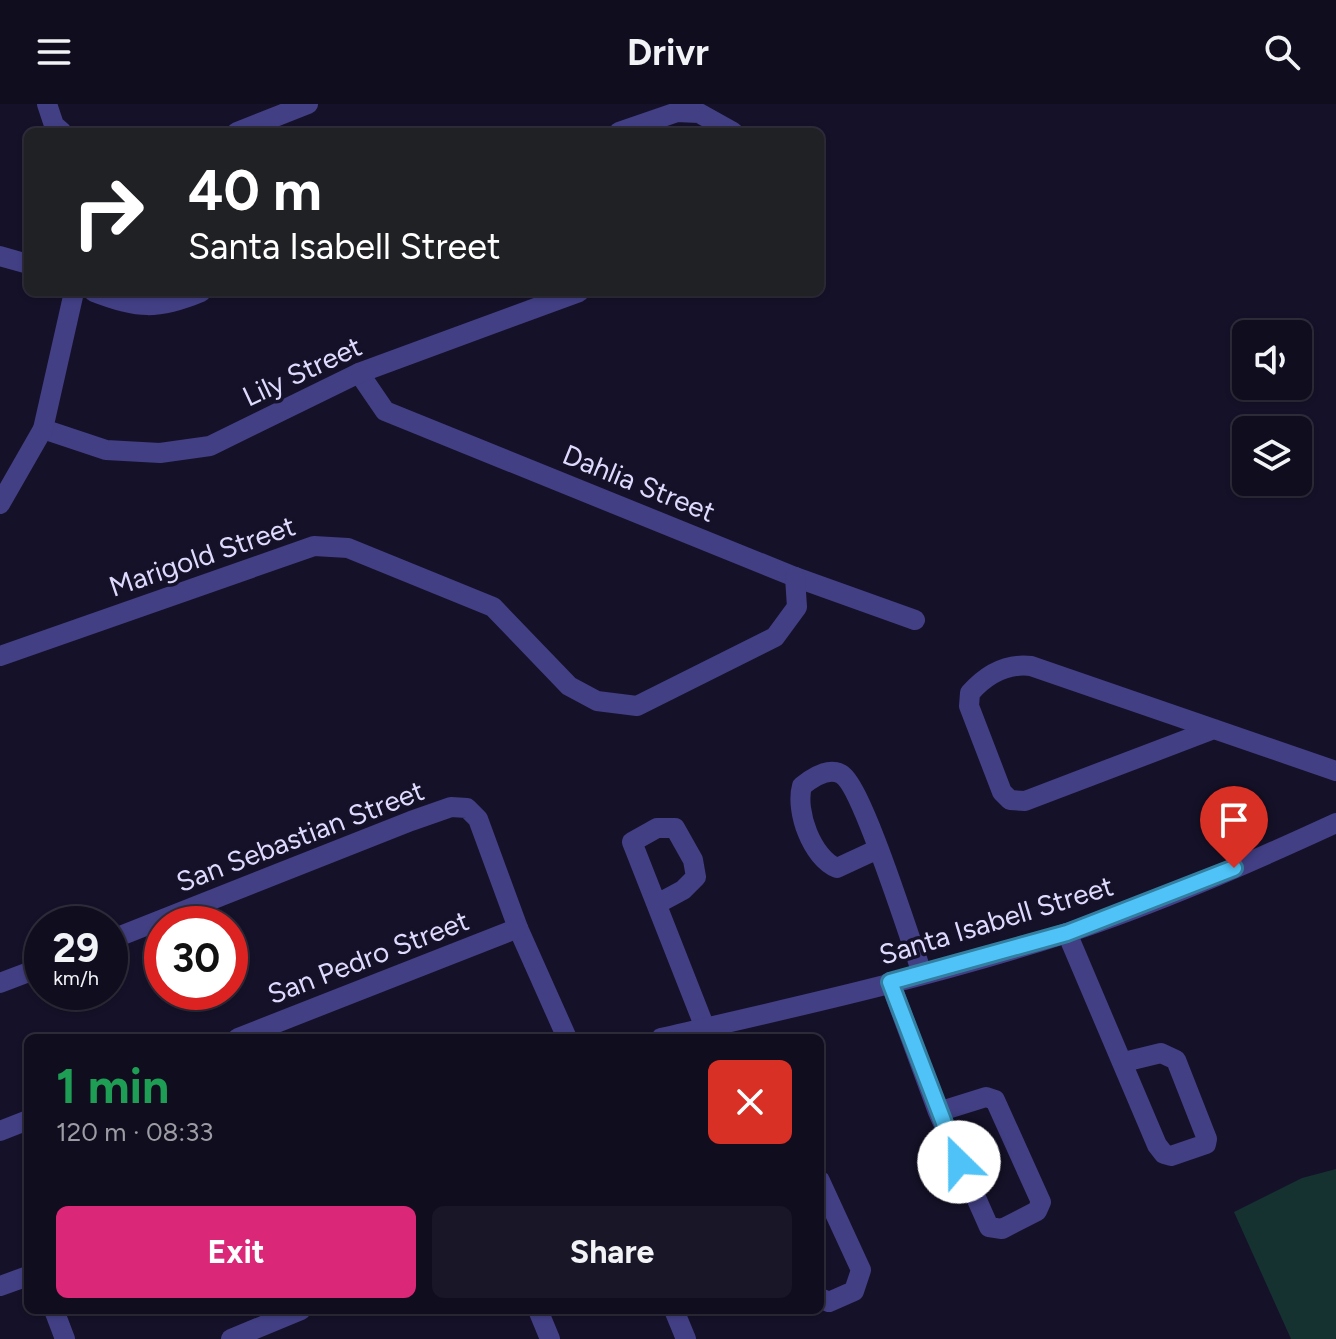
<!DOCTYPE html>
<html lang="en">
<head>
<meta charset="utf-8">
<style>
	body { margin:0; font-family:Figtree,sans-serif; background:#191627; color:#f1f3f6; height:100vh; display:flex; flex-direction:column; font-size:30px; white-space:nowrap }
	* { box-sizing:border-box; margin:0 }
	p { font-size:26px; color:#9c9ca4 }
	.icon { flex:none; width:44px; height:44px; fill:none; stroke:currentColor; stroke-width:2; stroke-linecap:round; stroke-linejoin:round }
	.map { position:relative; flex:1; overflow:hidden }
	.panel { position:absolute; left:24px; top:930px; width:800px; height:280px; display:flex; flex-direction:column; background:#100d1e; border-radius:12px; box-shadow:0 2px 6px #0004,0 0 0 2px #302d3c }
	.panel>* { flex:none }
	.banner { position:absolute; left:24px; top:24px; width:800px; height:168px; border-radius:12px; box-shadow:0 2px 6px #0004,0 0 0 2px #302d3c; background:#202124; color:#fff; overflow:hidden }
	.fabs { position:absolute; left:1232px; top:216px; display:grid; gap:16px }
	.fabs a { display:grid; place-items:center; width:80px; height:80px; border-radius:12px; background:#100d1e; box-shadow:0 2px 6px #0004,0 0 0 2px #302d3c; font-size:40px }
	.speed { position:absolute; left:24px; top:802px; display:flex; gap:16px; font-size:40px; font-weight:700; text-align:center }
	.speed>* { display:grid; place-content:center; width:104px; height:104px; border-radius:50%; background:#100d1e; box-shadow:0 2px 6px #0004,0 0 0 2px #302d3c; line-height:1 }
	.speed small { font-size:20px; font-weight:400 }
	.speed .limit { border:12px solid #d22; background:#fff; color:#111 }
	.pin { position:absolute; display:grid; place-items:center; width:68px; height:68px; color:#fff; margin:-82px -34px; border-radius:50% 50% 50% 0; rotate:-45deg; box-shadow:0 0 8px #0007 }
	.pin .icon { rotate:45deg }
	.me { position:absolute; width:88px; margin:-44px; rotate:337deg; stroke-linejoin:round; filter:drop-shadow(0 0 6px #0008) }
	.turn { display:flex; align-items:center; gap:28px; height:168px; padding:0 32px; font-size:36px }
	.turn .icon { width:104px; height:104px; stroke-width:2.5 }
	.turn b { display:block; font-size:56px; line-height:68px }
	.round { display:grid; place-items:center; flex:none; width:84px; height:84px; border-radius:12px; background:#191627 }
	.summary { display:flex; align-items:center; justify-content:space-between; height:136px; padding:0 32px }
	h1 { font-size:48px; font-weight:700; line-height:60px; color:#1e9e55 }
	.button { display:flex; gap:16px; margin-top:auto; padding:16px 32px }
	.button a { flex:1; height:92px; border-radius:12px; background:#db2777; color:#fff; font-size:32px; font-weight:700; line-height:92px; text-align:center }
	.button a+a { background:#191627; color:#f1f3f6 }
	header { display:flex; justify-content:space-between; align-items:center; height:104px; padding:0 32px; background:#100d1e; font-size:36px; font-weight:700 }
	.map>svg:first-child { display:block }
</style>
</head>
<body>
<header><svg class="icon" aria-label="menu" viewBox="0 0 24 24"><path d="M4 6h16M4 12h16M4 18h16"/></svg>Drivr<svg class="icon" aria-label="search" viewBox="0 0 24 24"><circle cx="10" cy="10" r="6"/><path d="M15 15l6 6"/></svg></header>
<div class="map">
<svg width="1336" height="1235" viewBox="0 0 1336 1235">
	<rect width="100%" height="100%" fill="#151128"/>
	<!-- green -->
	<path fill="#153231" d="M1336,1065V1235H1291L1234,1108L1302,1074Z"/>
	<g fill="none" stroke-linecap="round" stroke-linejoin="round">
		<!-- street -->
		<g stroke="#423f85" stroke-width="20">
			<path d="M47,0L54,21L62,28"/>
			<path d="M237,28L308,0"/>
			<path d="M619,28L677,8L699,9L733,28"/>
			<path d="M0,152L28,160"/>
			<path d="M94,188C137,205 158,206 201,188"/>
			<path d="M359,269L385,307L795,473L915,516"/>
			<path d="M43,325L106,346L160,349L210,342L359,269L579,188"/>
			<path d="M0,400L43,325L74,188"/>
			<path d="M0,552L314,442L348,444L493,503L569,582L597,597L637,602L775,533L797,503L795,473"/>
			<path d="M1214,625L1025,697L1010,696L1002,688L969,602L970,589C986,571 1006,559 1031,562L1336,667"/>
			<path d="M878,745L837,764C812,754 795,707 802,682C812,674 828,663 841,670C862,681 911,839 922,869"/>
			<path d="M657,800L683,786L696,773L693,756L675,724H657L632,738L709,934"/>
			<path d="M1067,829L1157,1041L1164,1050L1171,1052L1206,1040L1207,1035L1176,956L1161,949L1124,958"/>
			<path d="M110,836L411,717L451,703L467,704L478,715L518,824L567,934"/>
			<path d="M890,878L938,1008L989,1123L1002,1125L1037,1107L1041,1098L995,996L986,993L938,1008"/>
			<path d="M0,879L42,863"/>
			<path d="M238,934L518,824"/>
			<path d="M661,934C796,903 935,872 1067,829C1158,799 1249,759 1336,719"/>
			<path d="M0,1027L28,1016"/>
			<path d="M820,1077L861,1166L854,1187L829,1198L820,1194"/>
			<path d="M0,1182L28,1172"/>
			<path d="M54,1206L65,1235"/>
			<path d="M538,1206L550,1235"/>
			<path d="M674,1206L686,1235"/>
			<path d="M231,1235L301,1206"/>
		</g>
	</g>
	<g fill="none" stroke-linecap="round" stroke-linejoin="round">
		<defs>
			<path id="route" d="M959,1058L890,878L1067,829L1234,764"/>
		</defs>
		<!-- route casing -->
		<use href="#route" stroke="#337fa1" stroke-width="20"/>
		<!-- route -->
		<use href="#route" stroke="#4fc3f7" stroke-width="14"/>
	</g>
	<g text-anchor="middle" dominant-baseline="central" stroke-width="7" stroke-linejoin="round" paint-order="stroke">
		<!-- street labels -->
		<g font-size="28" fill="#dedafd" stroke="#151128">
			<text transform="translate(302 267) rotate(-25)">Lily Street</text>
			<text transform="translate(639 379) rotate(22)">Dahlia Street</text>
			<text transform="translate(202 452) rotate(-19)">Marigold Street</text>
			<text transform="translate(300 732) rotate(-21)">San Sebastian Street</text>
			<text transform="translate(996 816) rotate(-17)">Santa Isabell Street</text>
			<text transform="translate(368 853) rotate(-21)">San Pedro Street</text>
		</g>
	</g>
</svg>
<div class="fabs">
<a><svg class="icon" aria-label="sound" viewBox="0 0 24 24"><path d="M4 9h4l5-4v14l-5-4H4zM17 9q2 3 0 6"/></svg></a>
<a><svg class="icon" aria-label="layers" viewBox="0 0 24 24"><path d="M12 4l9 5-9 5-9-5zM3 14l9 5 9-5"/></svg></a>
</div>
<div class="speed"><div>29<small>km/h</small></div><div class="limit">30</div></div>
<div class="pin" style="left:1234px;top:764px;background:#d93025"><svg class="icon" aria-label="arrive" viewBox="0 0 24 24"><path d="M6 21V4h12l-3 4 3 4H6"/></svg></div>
<svg class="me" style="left:959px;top:1058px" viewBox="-20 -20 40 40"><circle r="19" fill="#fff"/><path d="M0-13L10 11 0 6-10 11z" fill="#4fc3f7"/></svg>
<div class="banner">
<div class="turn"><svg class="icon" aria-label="right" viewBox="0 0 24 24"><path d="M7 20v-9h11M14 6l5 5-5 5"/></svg><div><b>40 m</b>Santa Isabell Street</div></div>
</div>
<section class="panel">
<div class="summary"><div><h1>1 min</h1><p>120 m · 08:33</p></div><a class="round" style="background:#d93025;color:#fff"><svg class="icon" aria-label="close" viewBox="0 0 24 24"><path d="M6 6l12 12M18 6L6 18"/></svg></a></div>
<div class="button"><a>Exit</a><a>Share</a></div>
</section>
</div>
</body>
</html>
